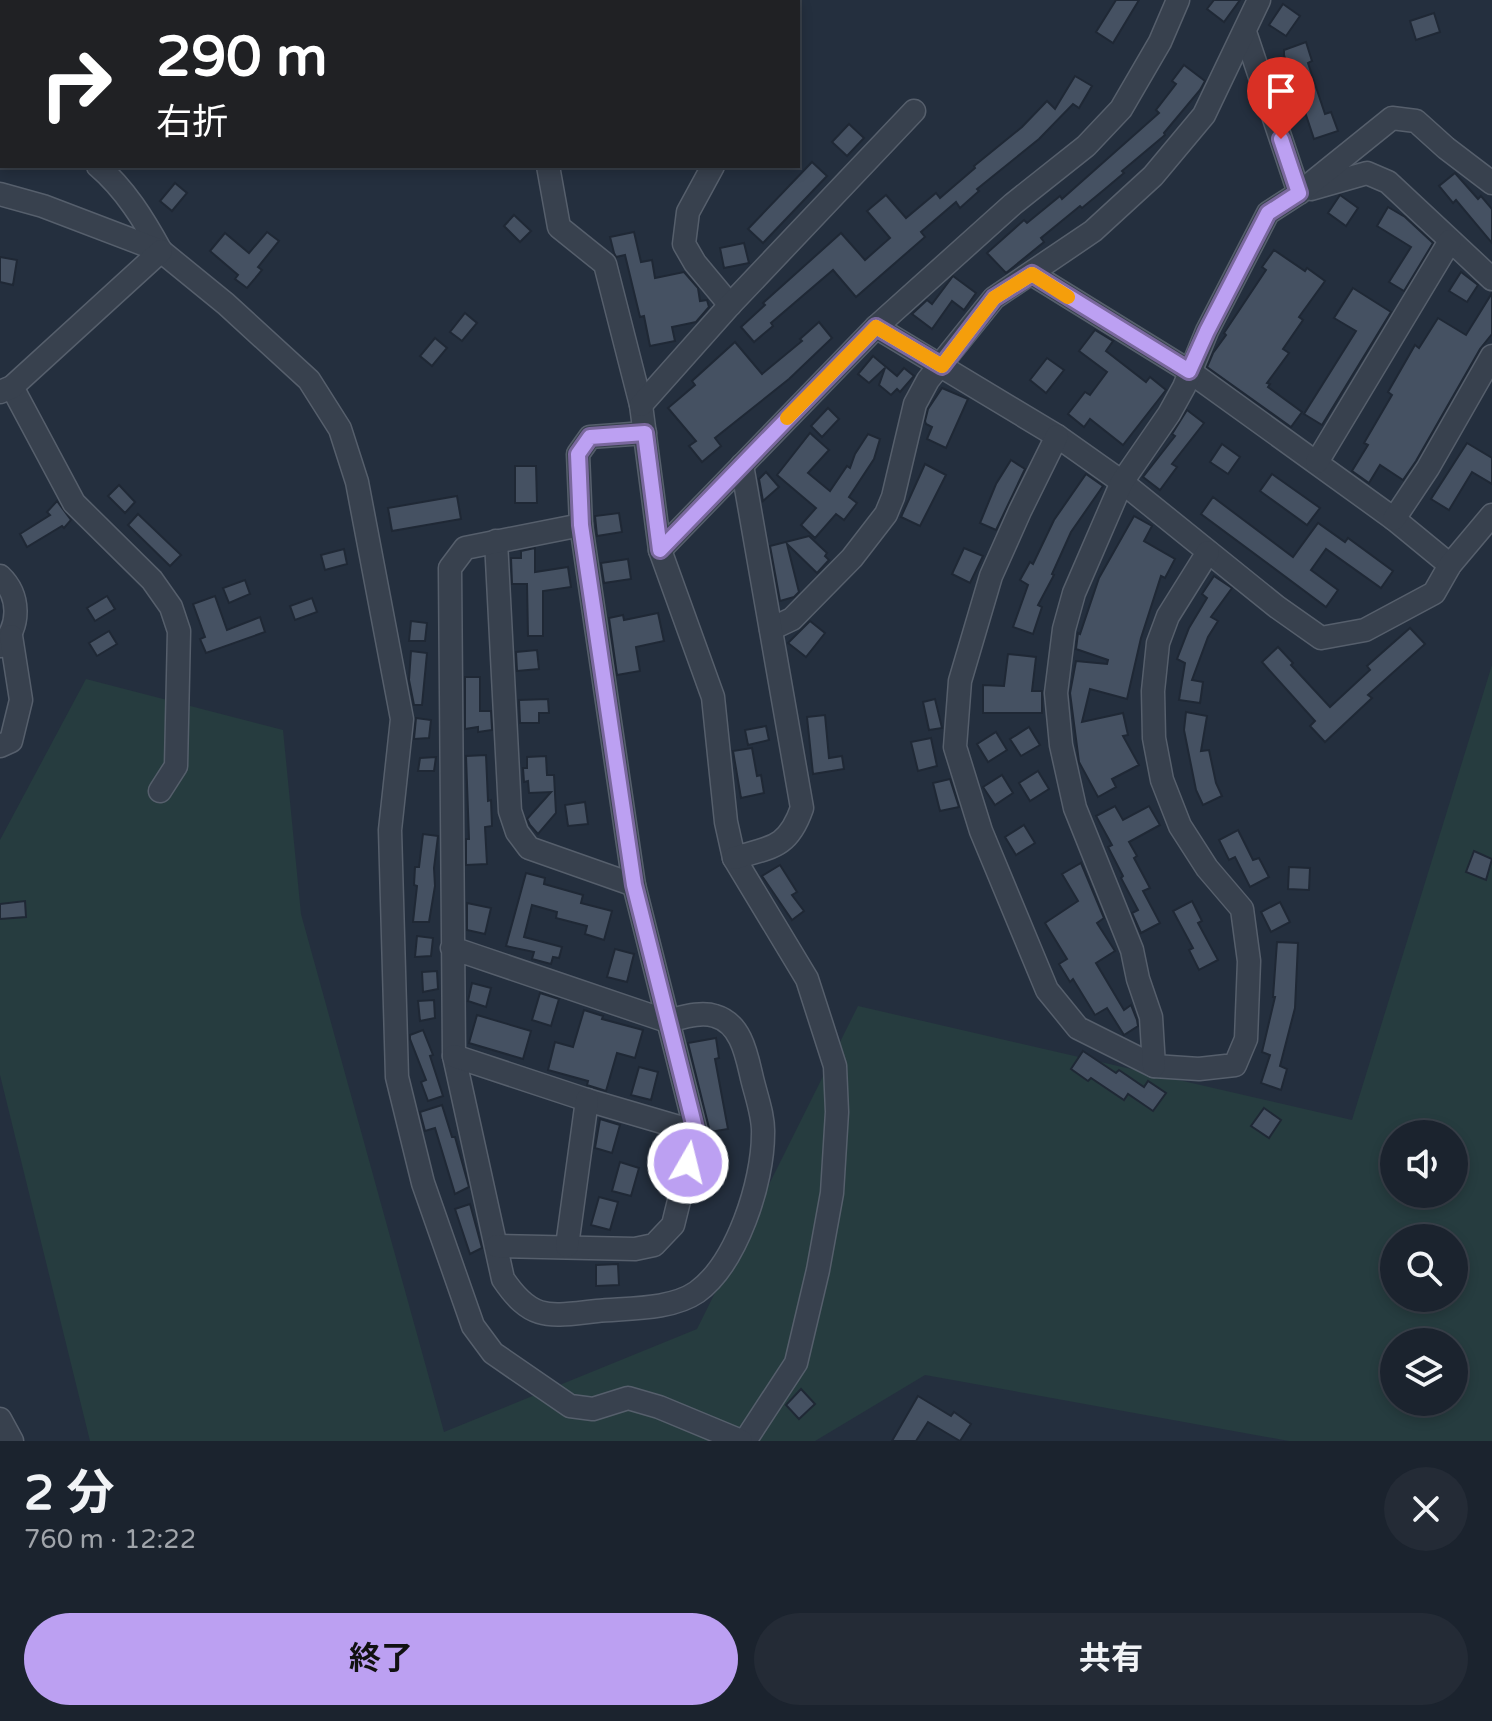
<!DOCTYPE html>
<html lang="ja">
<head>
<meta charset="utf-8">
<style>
	body { margin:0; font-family:"Varela Round","Noto Sans JP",sans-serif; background:#242b36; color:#f1f3f6; height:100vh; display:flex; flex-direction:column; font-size:30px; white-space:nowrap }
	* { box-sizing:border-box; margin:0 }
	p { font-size:26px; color:#a0a4aa }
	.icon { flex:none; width:44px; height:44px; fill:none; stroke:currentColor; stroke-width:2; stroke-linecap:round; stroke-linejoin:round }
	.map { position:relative; height:1441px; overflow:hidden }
	.details { display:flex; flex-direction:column; background:#1b232e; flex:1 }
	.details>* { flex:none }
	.hud { position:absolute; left:0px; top:0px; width:800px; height:168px; box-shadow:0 4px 12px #0003,0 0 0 2px #39404a; background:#202124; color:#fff; overflow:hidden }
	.controls { position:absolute; left:1380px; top:1120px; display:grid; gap:16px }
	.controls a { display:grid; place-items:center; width:88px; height:88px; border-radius:50%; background:#1b232e; box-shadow:0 4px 12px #0003,0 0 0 2px #39404a; font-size:40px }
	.pin { position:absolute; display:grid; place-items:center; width:68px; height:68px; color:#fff; margin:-82px -34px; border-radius:50% 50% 50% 0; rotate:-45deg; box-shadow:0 0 8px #0007 }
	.pin .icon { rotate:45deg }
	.me { position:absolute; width:88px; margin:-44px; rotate:8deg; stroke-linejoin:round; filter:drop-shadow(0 0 6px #0008) }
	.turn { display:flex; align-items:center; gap:28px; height:168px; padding:0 24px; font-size:36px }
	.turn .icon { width:104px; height:104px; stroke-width:2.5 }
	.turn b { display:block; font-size:56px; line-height:68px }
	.round { display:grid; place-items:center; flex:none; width:84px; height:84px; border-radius:42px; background:#242b36 }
	.head { display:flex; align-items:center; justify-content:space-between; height:136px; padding:0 24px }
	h1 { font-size:48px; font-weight:700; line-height:60px }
	.primary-button { display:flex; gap:16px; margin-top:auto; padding:16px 24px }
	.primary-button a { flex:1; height:92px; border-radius:48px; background:#bca0f2; color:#111; font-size:32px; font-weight:700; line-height:92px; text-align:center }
	.primary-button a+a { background:#242b36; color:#f1f3f6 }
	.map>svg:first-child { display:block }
</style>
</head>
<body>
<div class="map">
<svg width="1492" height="1441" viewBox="0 0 1492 1441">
	<rect width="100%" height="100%" fill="#242f3e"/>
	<!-- green -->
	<path fill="#263c3f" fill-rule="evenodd" d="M1492,665V1441H1289L925,1375L815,1441H90L0,1075V840L86,679L283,730L301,914L444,1432L697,1329L858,1006L1352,1120ZM1394,1134H1454V1194H1394ZM1394,1238H1454V1298H1394ZM1394,1342H1454V1402H1394Z"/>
	<!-- building -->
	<g fill="#455162" stroke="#1f2835" stroke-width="2">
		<path d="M1116,0H1139L1113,43L1096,32Z"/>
		<path d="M1214,0H1240L1224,22L1207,9Z"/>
		<path d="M1283,4L1300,16L1286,36L1269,25Z"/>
		<path d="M1434,13L1440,32L1416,40L1410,21Z"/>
		<path d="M1306,42L1312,61L1308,63L1325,114L1331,112L1338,131L1314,139L1302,103L1296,105L1289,86L1293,84L1284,55V50Z"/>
		<path d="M1184,65L1205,81L1200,90L1164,133L1165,135L1122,171L1124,173L1105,189L1082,208L1080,206L1041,238L1044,242L1006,273L987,253L1024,220L1027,223L1060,196L1062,199L1159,113L1156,110L1176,84L1172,81Z"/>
		<path d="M1075,76L1092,86L1079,108L1073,104L1039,139L977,189L979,191L960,208L956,202L921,232L925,237L856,297L833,270L771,323L773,326L754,342L741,327L765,305L763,303L841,233L865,260L890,238L867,211L886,195L906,218L936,193L940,198L975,168L974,166L1022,127L1047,101L1055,109Z"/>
		<path d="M849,124L864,138L847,156L832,142Z"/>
		<path d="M812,162L827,176L763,243L748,229Z"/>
		<path d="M1455,173L1478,199L1481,196L1492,209V243L1456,200L1453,203L1439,186Z"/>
		<path d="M175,183L187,193L172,211L160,201Z"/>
		<path d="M1340,195L1358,208L1346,226L1328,213Z"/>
		<path d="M1388,207L1405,217L1433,243L1404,291L1389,282L1411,247L1377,226Z"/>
		<path d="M514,215L531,231L520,242L504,226Z"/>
		<path d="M267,232L279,241L258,267L262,270L247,288L235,279L238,275L210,251L225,233L249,253Z"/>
		<path d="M634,232L641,262L652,260L655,278L684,272L698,288L700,301L707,300L709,307L696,322L672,327L675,341L650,346L644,316L640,317L625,255L616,257L614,253L610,237Z"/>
		<path d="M744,243L749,263L724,268L720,248Z"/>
		<path d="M1274,250L1305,271L1307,268L1325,281L1299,317L1303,320L1283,349L1289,353L1267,383L1270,384L1268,387L1302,412L1291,427L1207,367L1213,353L1226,335L1224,333L1266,270L1262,267Z"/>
		<path d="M0,257L17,260L13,285L0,282Z"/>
		<path d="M1461,272L1478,285L1467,302L1449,291Z"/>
		<path d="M953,276L976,293L964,310L952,301L932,329L912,314L927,300L932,304Z"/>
		<path d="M1353,288L1391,312L1322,425L1304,414L1356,331L1334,318Z"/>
		<path d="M1492,293V334L1480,349L1416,461L1403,480L1380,465L1369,483L1352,471L1368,445L1364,443L1392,395L1388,392L1415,345L1419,348L1438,318L1466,335Z"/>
		<path d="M465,313L477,323L462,341L450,332Z"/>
		<path d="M819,322L832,338L789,379L715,438L721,446L702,462L689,446L696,441L668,408L695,385L692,381L735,342L762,374L802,341L800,339Z"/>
		<path d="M1095,330L1113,341L1106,351L1146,382L1150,377L1166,390L1123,445L1090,419L1084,427L1068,414L1085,392L1090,395L1107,372L1079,351Z"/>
		<path d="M435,338L447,348L432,366L420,356Z"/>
		<path d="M873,356L897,376L904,368L914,376L900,392L897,389L891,395L879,385L885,368L869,383L858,374Z"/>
		<path d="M1047,358L1064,370L1046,393L1030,380Z"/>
		<path d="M942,388L968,399L946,448L927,439L932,427L926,424L925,421L928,409Z"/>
		<path d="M828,408L839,419L822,437L811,426Z"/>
		<path d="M1187,410L1204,423L1172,464L1177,467L1160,490L1143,477L1175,436L1172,434Z"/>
		<path d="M810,433L829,450L808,473L830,491L847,466L850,468L855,454L868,434L880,439L874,459L849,497L857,503L844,520L836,514L815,538L801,525L816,508L777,475Z"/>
		<path d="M1467,443L1492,458V484L1472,472L1449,510L1431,499Z"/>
		<path d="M1222,444L1240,457L1228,474L1210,462Z"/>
		<path d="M1011,460L1025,469L996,530L980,523L996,484Z"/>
		<path d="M925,464L946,475L920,526L901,517Z"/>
		<path d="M515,466H536L537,503H515Z"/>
		<path d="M766,472L779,487L763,501L759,479Z"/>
		<path d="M1086,474L1103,486L1071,532L1052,574L1054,575L1038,605L1042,607L1033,634L1013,627L1028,585L1020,580L1030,562L1033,564L1054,520Z"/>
		<path d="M1272,474L1320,508L1307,525L1260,491Z"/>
		<path d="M119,485L135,502L125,513L108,496Z"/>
		<path d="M457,496L461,519L392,531L388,508Z"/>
		<path d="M1213,497L1293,557L1318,523L1345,542L1348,538L1393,571L1381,588L1326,549L1311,570L1338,590L1326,607L1201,514Z"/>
		<path d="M57,501L71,520L64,528L62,526L27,547L20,534L50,515L47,512Z"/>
		<path d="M619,513L622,532L597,536L595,516Z"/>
		<path d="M138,514L181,555L170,566L128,525Z"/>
		<path d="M1134,516L1152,526L1144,541L1175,559L1165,578L1161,576L1141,638L1127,699L1090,689L1082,722L1123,713L1128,735L1123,736L1139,765L1112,779L1116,787L1098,797L1079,762L1070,693L1076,661L1107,664L1108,660L1076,649L1078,633L1080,634L1099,578Z"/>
		<path d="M809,536L827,553L825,556L829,560L817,573L787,544L799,592L794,597L780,601L770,546Z"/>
		<path d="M535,548V572L568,567L571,587L543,591V636H528L527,584H512L511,558H521V551Z"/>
		<path d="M964,548L983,556L970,583L952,574Z"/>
		<path d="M344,549L347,564L325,570L321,555Z"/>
		<path d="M628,559L631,579L604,583L601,563Z"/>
		<path d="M1214,576L1232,588L1211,617L1218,621L1208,637L1192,680L1203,682L1200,703L1179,700L1185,663L1177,659L1189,628L1207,598L1202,594Z"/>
		<path d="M245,580L250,594L229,603L223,588Z"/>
		<path d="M107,596L115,609L95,621L87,608Z"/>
		<path d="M215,596L227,630L260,617L265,632L206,653L200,639L205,637L193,604Z"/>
		<path d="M312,598L317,612L295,620L290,606Z"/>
		<path d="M658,613L664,641L636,647L640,671L617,675L609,618L623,615L624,620Z"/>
		<path d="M411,621L427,623L425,641H409Z"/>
		<path d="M810,621L825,633L806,657L788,643Z"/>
		<path d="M1410,628L1425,644L1368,695L1372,698L1325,742L1310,726L1315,721L1262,662L1278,647L1293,663L1291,665L1330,707L1370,670L1367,666Z"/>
		<path d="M109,631L117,644L97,656L89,643Z"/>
		<path d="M537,650L539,669L517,671L516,652Z"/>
		<path d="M411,651L427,653L422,705H414L409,680Z"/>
		<path d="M1008,654L1036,657L1032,691H1042V713H983V685L1004,686Z"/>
		<path d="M465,677H480V711H491L492,730L478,732V727L465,729Z"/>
		<path d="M548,699L549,713H539V723H520L519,700Z"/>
		<path d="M935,699L942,728L929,730L923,702Z"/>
		<path d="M1186,712L1207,716L1201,751L1209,750L1216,783L1222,796L1203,805L1196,790L1184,730Z"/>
		<path d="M825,715L829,758L842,756L844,769L813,774L807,717Z"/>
		<path d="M416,718L431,720L429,738L414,739Z"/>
		<path d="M766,726L769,740L748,745L745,730Z"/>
		<path d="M1029,727L1040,745L1021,756L1010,739Z"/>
		<path d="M996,732L1007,750L988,762L977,744Z"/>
		<path d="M931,738L937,766L918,771L911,742Z"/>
		<path d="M752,748L757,776L761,775L764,793L741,798L733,751Z"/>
		<path d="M486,755L488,801L491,800L492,826L485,827L487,864L466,865V839H469L466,756Z"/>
		<path d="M546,756L547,775H554L556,813L538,834L530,825L527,819L551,792L529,793L528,781L524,782L523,768H527V757Z"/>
		<path d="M436,757L434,771H418L420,758Z"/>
		<path d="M1038,771L1049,789L1030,801L1019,783Z"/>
		<path d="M1002,775L1013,793L995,805L983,787Z"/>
		<path d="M950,779L959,807L940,811L933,783Z"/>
		<path d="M585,802L588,824L568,826L565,805Z"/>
		<path d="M1115,806L1123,820L1149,806L1160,825L1129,842L1137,856L1134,858L1150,888L1143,891L1160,923L1141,933L1132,913L1138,910L1121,878L1123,876L1108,847L1112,845L1096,816Z"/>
		<path d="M1024,825L1035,843L1016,855L1005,837Z"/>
		<path d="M1238,830L1253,860L1259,858L1269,877L1250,887L1235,857L1229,860L1219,840Z"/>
		<path d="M423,834L438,836L434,868L435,886L429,922H413L417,886L414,885L415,867H419Z"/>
		<path d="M1474,851L1492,859L1486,880L1466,872Z"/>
		<path d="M1081,863L1104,918L1097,923L1115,951L1096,963L1124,1010L1131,1005L1137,1020L1138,1026L1124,1035L1107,1008L1095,1015L1073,979L1070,982L1059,964L1067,959L1045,923L1078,901L1062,874Z"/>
		<path d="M780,865L797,892L792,895L804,911L792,920L762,876Z"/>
		<path d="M1289,867L1310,868L1309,890L1288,889Z"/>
		<path d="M526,873L545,878L544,884L583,895L581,903L612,911L604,940L585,934L587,926L556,918L557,912L532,905L524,937L562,947L559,958L553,957L551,964L532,959L534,952L506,946Z"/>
		<path d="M25,901L26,917L0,919V904Z"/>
		<path d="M1192,901L1202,921L1198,923L1218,960L1199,970L1189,950L1193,948L1173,911Z"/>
		<path d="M1280,902L1290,922L1271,932L1261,912Z"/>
		<path d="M467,903L491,908L485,934L467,930Z"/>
		<path d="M417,936L433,938L431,956L415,957Z"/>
		<path d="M1277,942L1298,943L1295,1008L1280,1066L1287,1069L1281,1090L1261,1083L1270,1055L1262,1052L1275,997H1273Z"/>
		<path d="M615,949L634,954L627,982L607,977Z"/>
		<path d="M437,971L438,989L423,992L422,972Z"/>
		<path d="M472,983L491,988L486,1007L468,1001Z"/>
		<path d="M540,993L559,999L551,1026L532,1020Z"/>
		<path d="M434,1000L435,1018L420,1021L418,1001Z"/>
		<path d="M584,1010L603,1016L602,1019L643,1030L635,1058L617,1053L606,1091L587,1085L588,1081L548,1070L555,1042L573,1047Z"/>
		<path d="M477,1015L531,1031L523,1059L469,1043Z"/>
		<path d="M423,1030L433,1055L430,1056L443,1096L428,1101L421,1082L426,1080L410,1039V1035Z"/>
		<path d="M716,1038L719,1058L715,1059L728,1129L710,1132L688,1043Z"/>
		<path d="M1083,1051L1116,1073L1119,1070L1144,1087L1148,1081L1166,1093L1153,1111L1128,1094L1124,1100L1091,1078L1088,1081L1071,1069Z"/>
		<path d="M639,1067L658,1072L651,1100L631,1095Z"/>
		<path d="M442,1105L452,1137H455L469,1187L455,1194L435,1128L425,1131L420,1112Z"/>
		<path d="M1264,1108L1281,1120L1269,1138L1251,1126Z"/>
		<path d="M600,1119L620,1125L612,1153L595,1148Z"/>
		<path d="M620,1162L639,1168L631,1196L612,1191Z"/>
		<path d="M599,1197L618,1202L610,1230L591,1225Z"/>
		<path d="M470,1204L482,1248L470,1254L455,1209Z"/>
		<path d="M618,1264L619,1285L596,1286V1265Z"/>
		<path d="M801,1389L815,1404L799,1419L786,1405Z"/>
		<path d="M918,1396L951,1416L954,1412L971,1424L960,1441L928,1422L916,1441H892Z"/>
	</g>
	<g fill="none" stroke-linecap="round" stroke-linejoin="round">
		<defs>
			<g id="minor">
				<path d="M137,0L139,2"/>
				<path d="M387,2L388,0"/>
				<path d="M589,2V0"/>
				<path d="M0,32L2,34"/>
				<path d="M1245,32L1299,193"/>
				<path d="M98,166C125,189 144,220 161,251"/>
				<path d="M548,166L559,227L605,264L641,405L660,550L713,697L726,822L734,858L807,979L835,1066L837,1112L832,1193L818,1270L796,1363L745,1441"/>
				<path d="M713,166L688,212L684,244L695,263L730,305"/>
				<path d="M1311,189L1367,173L1388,182L1492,279"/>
				<path d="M0,194L43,206L161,251L226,304L309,380L340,429L357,482L402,719L390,830L397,1077L423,1183L473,1326L493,1353L570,1406L593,1409L628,1398L659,1407L741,1441"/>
				<path d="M1032,274L1189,371L1394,519L1450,565"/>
				<path d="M876,327L1057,436L1122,482L1277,607L1321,638L1365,630L1434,593L1450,565L1492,515"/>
				<path d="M12,387L74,503L152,580L171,607L179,631L176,766L160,791"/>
				<path d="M0,392L12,387L161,251"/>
				<path d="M641,405L730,305L914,111"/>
				<path d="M1057,436L1020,511L991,576L960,681L955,747L981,831L1047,990L1078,1028L1154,1066L1199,1069L1235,1065L1246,1039L1249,961L1242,909L1207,868L1180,826L1162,780L1154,738L1153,691L1158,643L1168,616L1208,552"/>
				<path d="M1317,462L1450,241"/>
				<path d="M1394,519L1428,468L1492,356"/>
				<path d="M496,541L510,811L517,832L529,848L634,885"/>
				<path d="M660,550L876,327L1013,204L1086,146L1121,109L1160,42L1178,0"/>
				<path d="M0,576C20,595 21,626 1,646"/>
				<path d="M771,629L792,619L852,558L886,514L893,497L915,404L928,380L994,298L1093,231L1153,176L1204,115L1259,0"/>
				<path d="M0,746L11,741L21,700L11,636"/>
				<path d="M734,858C772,847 788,848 802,808L742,465"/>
				<path d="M452,948L667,1021C681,1018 700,1011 715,1016C740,1023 746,1052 751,1074C755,1093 764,1115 763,1134C763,1182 737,1263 697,1292C671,1310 628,1308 597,1311C549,1316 532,1322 503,1279L454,1056L450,568L465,548L581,525"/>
				<path d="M454,1056L587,1100L696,1132"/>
				<path d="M1154,1066L1151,1017L1138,979L1132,950L1075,808L1061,745L1056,693L1064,629L1074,593L1122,482L1169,414L1184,387L1207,331L1268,213L1299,193L1392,118L1416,121L1446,148L1492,183"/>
				<path d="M497,1246L635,1249L654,1245L673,1225L696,1132L634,885L581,525L578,454L590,437L645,433"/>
				<path d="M567,1246L587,1100"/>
				<path d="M0,1419L12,1441"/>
			</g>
		</defs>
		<!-- minor casing -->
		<use href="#minor" stroke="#565f6c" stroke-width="25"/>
		<!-- minor -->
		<use href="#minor" stroke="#38414e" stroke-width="22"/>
	</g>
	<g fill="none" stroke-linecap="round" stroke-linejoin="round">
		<defs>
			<path id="route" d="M688,1163L696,1132L634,885L581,525L578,454L590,437L645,433L660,550L876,327L942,366L994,298L1032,274L1189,371L1207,331L1268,213L1299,193L1281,139"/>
		</defs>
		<!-- route casing -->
		<use href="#route" stroke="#7a689d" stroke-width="20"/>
		<!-- route -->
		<use href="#route" stroke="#bca0f2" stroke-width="14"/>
		<!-- slow -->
		<path stroke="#f59e0b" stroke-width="14" d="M787,418L876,327L942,366L994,298L1032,274L1068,297"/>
	</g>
</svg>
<div class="controls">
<a><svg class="icon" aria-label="sound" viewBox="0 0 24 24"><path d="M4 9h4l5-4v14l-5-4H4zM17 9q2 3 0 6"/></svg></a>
<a><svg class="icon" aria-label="search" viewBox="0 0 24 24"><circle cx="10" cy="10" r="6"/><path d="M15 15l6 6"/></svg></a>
<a><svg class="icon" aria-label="layers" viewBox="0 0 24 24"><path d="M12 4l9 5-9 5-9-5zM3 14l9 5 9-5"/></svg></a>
</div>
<div class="pin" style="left:1281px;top:139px;background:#d93025"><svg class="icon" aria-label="arrive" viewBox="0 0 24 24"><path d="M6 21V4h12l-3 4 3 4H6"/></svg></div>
<svg class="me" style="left:688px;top:1163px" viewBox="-20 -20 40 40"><circle r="17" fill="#bca0f2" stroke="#fff" stroke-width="3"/><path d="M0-11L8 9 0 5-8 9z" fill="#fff"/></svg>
<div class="hud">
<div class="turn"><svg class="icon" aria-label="right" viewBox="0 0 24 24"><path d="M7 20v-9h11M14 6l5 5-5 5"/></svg><div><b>290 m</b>右折</div></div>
</div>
</div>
<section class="details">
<div class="head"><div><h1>2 分</h1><p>760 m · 12:22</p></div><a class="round"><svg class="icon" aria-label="close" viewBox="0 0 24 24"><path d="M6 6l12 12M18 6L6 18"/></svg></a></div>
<div class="primary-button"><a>終了</a><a>共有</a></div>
</section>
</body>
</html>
